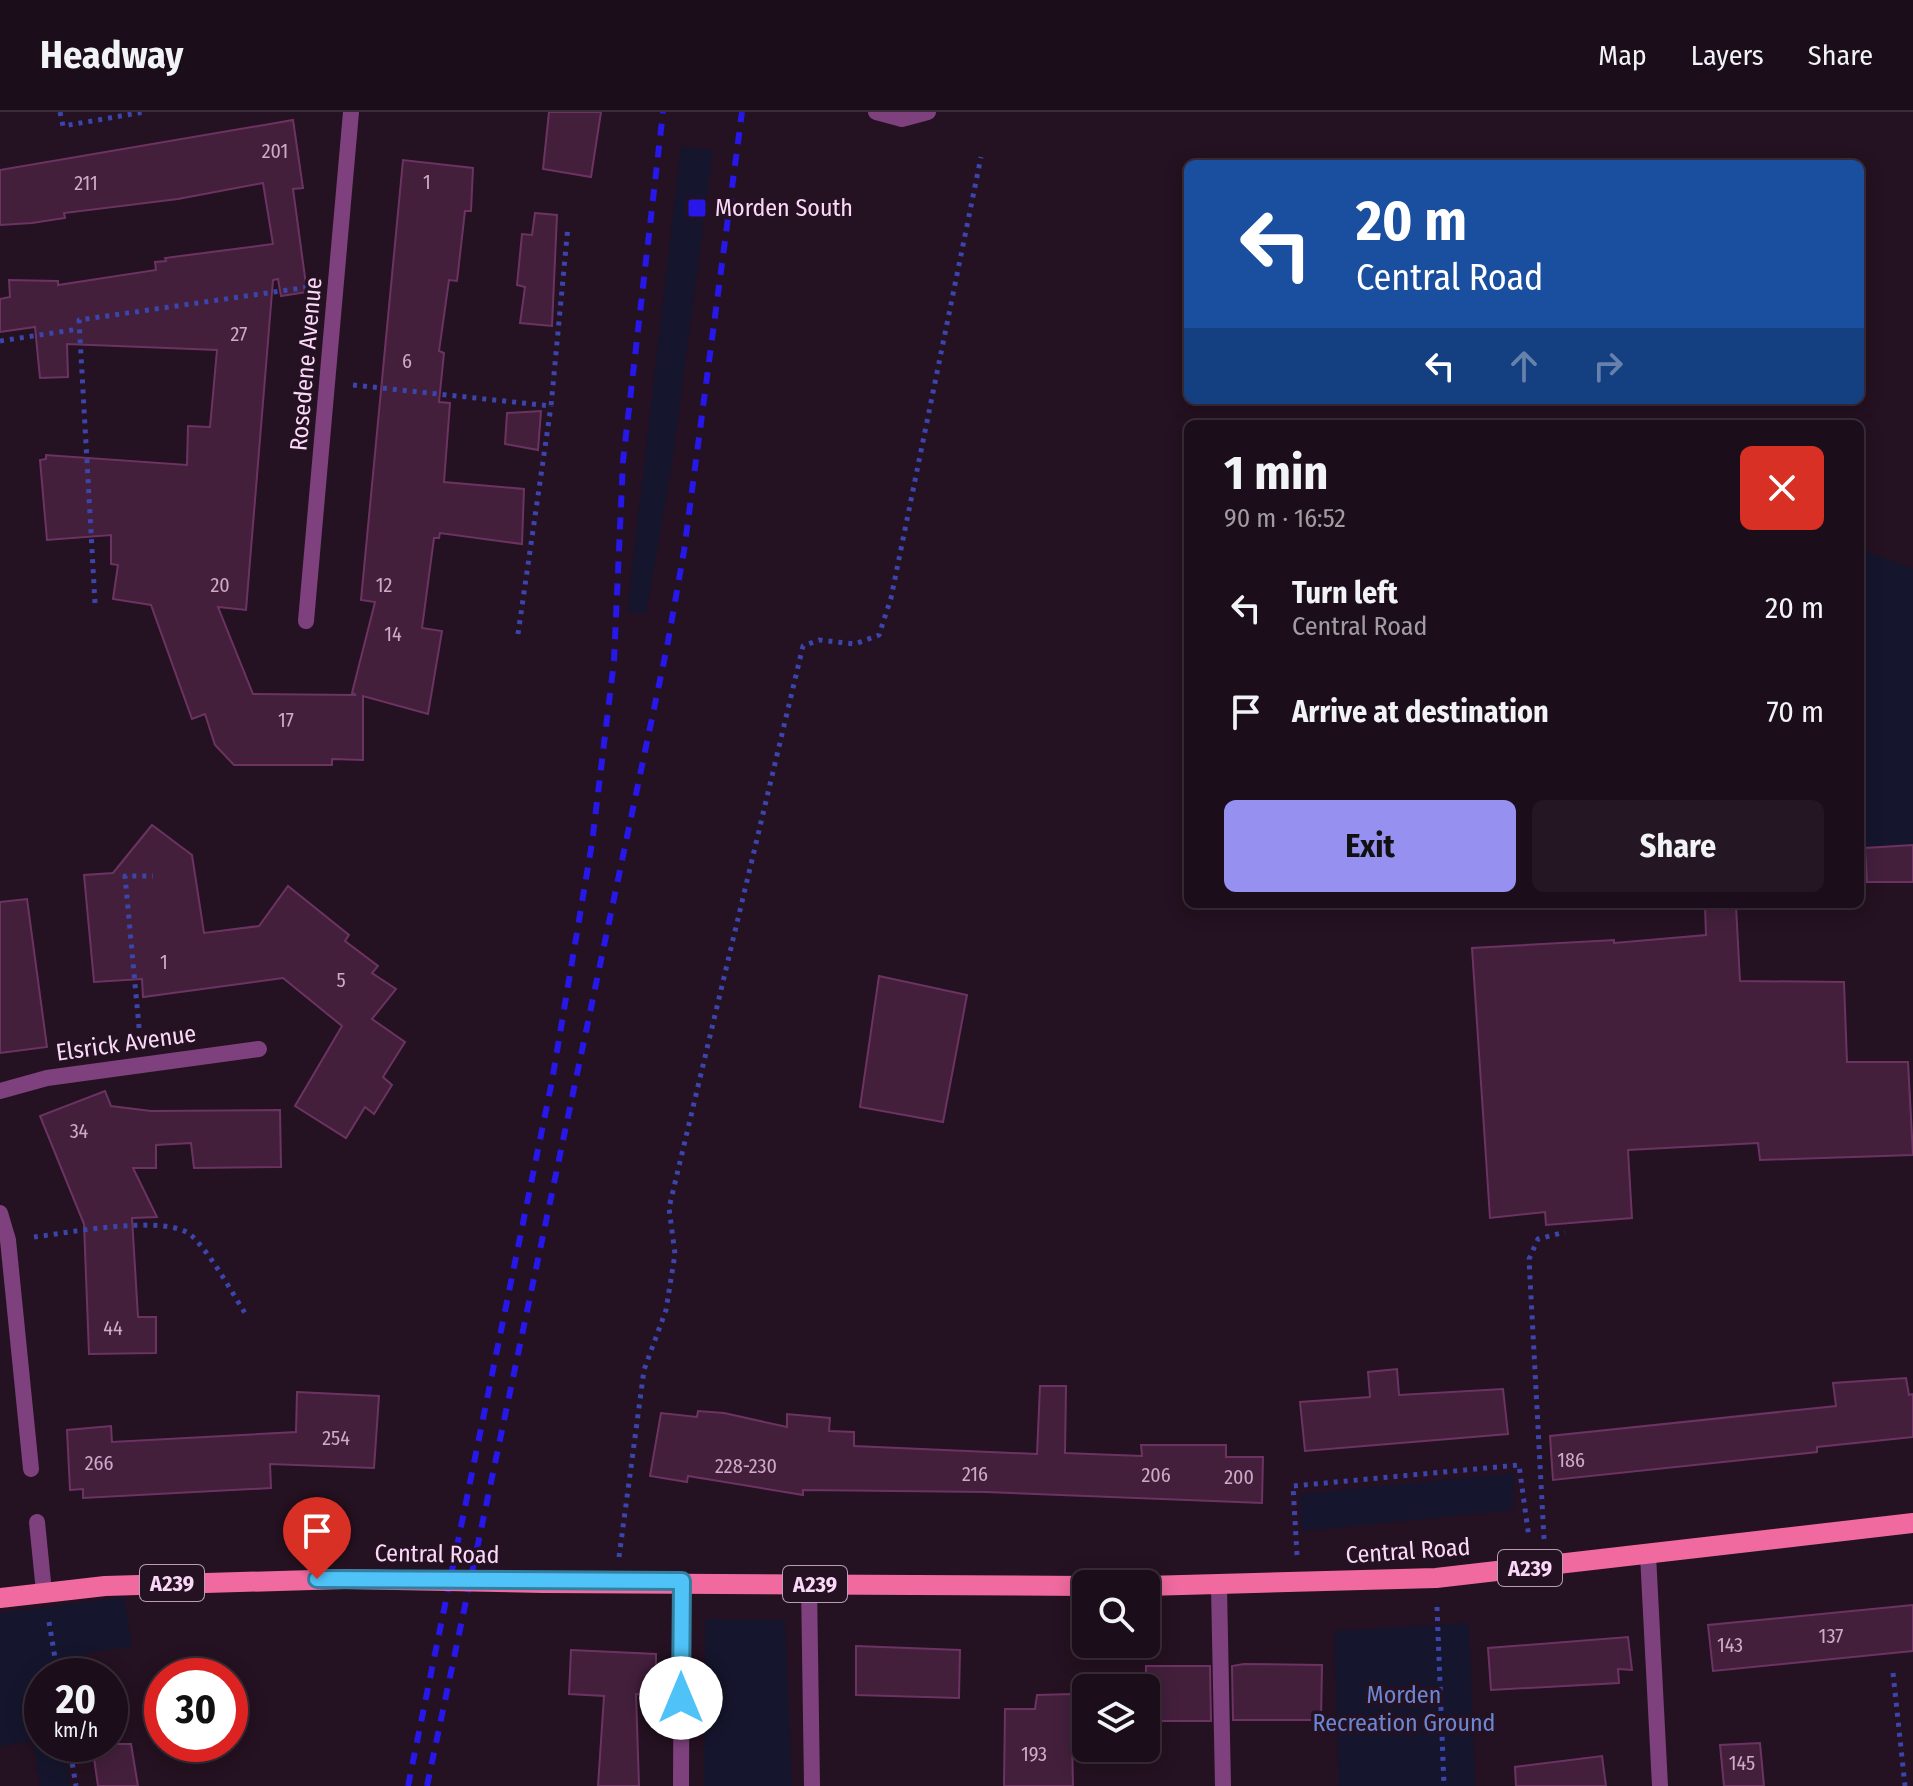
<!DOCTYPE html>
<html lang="en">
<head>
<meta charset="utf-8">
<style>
	body { margin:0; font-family:"Fira Sans Condensed",sans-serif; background:#241622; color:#f1f3f6; height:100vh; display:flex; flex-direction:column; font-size:30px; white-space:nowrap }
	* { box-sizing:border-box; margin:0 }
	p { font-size:26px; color:#a09ca2 }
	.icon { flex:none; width:44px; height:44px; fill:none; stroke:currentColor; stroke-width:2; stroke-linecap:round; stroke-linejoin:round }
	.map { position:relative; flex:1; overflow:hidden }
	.panel { position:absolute; left:1184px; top:308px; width:680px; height:488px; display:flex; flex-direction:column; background:#1b0d19; border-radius:12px; box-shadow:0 4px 20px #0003,0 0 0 2px #392d38 }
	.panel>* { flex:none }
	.guide { position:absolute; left:1184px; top:48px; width:680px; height:244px; border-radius:12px; box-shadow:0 4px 20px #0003,0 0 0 2px #392d38; background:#1a4fa0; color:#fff; overflow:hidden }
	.buttons { position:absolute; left:1072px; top:1458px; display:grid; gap:16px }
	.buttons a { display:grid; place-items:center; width:88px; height:88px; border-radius:12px; background:#1b0d19; box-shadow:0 4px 20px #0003,0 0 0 2px #392d38; font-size:40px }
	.speed { position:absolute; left:24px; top:1546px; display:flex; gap:16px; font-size:40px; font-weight:700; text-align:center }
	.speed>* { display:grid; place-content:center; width:104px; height:104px; border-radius:50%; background:#1b0d19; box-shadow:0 4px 20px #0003,0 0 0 2px #392d38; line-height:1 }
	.speed small { font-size:20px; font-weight:400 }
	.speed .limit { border:12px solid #d22; background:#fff; color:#111 }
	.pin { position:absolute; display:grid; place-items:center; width:68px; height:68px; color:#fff; margin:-82px -34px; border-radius:50% 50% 50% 0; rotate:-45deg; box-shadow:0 0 8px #0007 }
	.pin .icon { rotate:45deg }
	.me { position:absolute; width:88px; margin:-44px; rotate:0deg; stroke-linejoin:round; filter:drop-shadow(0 0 6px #0008) }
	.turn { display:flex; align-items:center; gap:28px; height:168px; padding:0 40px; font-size:36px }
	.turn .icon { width:104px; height:104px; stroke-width:2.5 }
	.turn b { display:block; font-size:56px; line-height:68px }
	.lanes { display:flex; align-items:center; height:76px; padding:0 40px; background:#0003; justify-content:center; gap:40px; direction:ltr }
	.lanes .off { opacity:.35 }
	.round { display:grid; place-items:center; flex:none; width:84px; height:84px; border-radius:12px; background:#241622 }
	.overview { display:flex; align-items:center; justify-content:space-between; height:136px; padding:0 40px }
	h1 { font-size:48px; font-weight:700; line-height:60px }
	.button { display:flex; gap:16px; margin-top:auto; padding:16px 40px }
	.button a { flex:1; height:92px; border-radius:12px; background:#9690f0; color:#111; font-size:32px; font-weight:700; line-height:92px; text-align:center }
	.button a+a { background:#241622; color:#f1f3f6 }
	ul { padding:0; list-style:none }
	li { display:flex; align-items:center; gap:24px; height:104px; padding:0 40px }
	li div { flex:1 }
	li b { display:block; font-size:30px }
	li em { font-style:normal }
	header { display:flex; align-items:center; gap:48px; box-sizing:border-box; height:112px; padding:0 40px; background:#1b0d19; border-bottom:2px solid #392d38 }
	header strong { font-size:38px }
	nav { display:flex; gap:44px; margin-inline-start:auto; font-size:28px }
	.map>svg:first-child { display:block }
</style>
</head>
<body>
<header>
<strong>Headway</strong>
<nav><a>Map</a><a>Layers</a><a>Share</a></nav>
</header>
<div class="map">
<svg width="1913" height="1674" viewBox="0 0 1913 1674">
	<rect width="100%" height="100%" fill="#241121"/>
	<!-- green -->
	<g fill="#15162d">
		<path d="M681,34L713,39L673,345L646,502L627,500Z"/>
		<path d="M1860,437L1913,457V733L1860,735Z"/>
		<path d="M1514,1361L1513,1398L1302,1419L1299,1382Z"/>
		<path d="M124,1485L132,1535L84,1541L87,1564H42V1632H63L70,1674H40L33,1629L0,1634V1501Z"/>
		<path d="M705,1507L785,1508L792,1674H704Z"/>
		<path d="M1469,1511L1475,1674H1339L1334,1519Z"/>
	</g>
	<!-- building -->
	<g fill="#431f3c" stroke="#6c3362" stroke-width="2">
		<path d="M549,0H601L591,65L543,57Z"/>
		<path d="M293,8L303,76L293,77L307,180L281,184L278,167L273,168L246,498L218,495L253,582L356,583L352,581L375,490L361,488L403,48L473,56L471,99H465L457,169L449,168L439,239L444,241L439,290L450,291L444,370L524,377L522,432L440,421L439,426H434L422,516L442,519L428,602L363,584V648L332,647V653H234L215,633L205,602L192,607L151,493L113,487L118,453L111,452V423L47,428L40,348L46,347V343L187,353L188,314L210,315L217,238L67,232L68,265L40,266L35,215L0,220V187L10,185L9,168L58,169V173L156,158L155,150L166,149L165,146L273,132L263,71L178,87L64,101L65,106L32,111L0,113V58Z"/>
		<path d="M535,101L557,103L552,214L520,211L525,175L517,173L522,122L532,123Z"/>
		<path d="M541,299L538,338L505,332L507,301Z"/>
		<path d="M152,713L192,743L204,821L259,814L288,774L349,823L345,829L378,854L372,861L396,877L372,907L405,930L383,965L392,973L374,1002L365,995L346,1026L295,994L342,914L283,866L143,885L142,867L94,870L84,763L113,761Z"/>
		<path d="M1913,733V770H1867L1865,736Z"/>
		<path d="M27,787L47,935L0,941V790Z"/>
		<path d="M1705,794H1736L1740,869L1844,870L1847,950H1908L1913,1043L1760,1048L1758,1031L1628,1038L1632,1106L1546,1113L1545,1100L1490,1106L1472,836L1614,828V831L1706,823Z"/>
		<path d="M879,864L967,883L943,1010L860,995Z"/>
		<path d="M105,979L111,994L151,999L280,998L281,1055L194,1056L191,1031L156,1033V1056H133L157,1105L132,1106L138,1205H156V1241L89,1242L84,1112L40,1004Z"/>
		<path d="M1397,1257L1399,1283L1503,1277L1508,1322L1305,1339L1300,1290L1370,1285L1368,1260Z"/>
		<path d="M1906,1266L1909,1283L1913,1282V1325L1817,1335V1340L1553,1368L1550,1324L1836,1294L1833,1271Z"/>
		<path d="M1040,1274H1066L1065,1341L1142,1344L1141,1333H1226V1345H1263L1262,1391L986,1380L803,1378V1383L688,1364L687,1370L650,1364L661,1301L697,1305L698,1299L724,1301L787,1315V1302L830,1306L829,1319L854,1320V1334L1037,1342Z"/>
		<path d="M297,1280L379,1284L374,1356L270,1352L271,1376L83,1386V1377L70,1378L67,1318L111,1314L112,1330L296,1320Z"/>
		<path d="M1913,1493V1539L1713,1559L1708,1513Z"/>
		<path d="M1628,1525L1632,1558L1618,1557L1619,1571L1491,1578L1488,1536Z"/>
		<path d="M856,1534L960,1538L959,1586L856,1583Z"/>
		<path d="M571,1538L656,1542V1583L636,1582L639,1674H598L604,1584L569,1582Z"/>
		<path d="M1244,1552L1322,1553L1321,1608H1233L1232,1554Z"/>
		<path d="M1146,1554H1210L1211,1609H1146Z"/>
		<path d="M1071,1582L1073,1674H1004L1005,1597H1035L1037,1583Z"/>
		<path d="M1760,1631L1764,1674H1724L1720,1633Z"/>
		<path d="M92,1632H131L138,1674H98Z"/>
		<path d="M1602,1644L1606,1674H1516L1515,1655Z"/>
	</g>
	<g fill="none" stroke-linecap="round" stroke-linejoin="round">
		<!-- path -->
		<g stroke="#3b45ab" stroke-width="5" stroke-dasharray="4 6" stroke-linecap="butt">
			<path d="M60,0L63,14L144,0"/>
			<path d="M0,229L79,217"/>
			<path d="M353,273L551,294L568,114"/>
			<path d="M95,491L79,208L309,175"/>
			<path d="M518,522L551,294"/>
			<path d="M140,926L125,764H153"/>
			<path d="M34,1125C68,1121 168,1101 192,1124C213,1145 229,1176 245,1201"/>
			<path d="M1544,1427L1529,1147L1538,1127L1565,1120"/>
			<path d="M1297,1443L1293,1374L1519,1353L1529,1426"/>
			<path d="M619,1445L644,1258L666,1198L675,1142L669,1096L803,534L819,528L855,532L879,523L891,486L981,45"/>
			<path d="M1437,1495L1444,1674"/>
			<path d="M49,1510L58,1564"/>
			<path d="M1893,1561L1905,1674"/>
			<path d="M69,1632L76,1674"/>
		</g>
		<!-- service -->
		<path stroke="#7e417d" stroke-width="16" d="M876,0L902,7L928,0"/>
		<!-- minor -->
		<g stroke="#7e417d" stroke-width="16">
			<path d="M306,509L351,0"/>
			<path d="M0,979L47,966L259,937"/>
			<path d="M0,1101L8,1128L31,1357"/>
			<path d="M37,1410L44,1480"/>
			<path d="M1648,1443L1660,1674"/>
			<path d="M809,1472L812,1674"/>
			<path d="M1219,1475L1223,1674"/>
			<path d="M681,1674L682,1469"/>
		</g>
		<!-- primary -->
		<g stroke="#f06a9f" stroke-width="20">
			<path d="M544,1471L1086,1474"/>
			<path d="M1146,1474L1436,1466L1913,1411"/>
			<path d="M0,1486L105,1474L345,1467"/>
		</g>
		<!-- rail -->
		<g stroke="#2717e8" stroke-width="6" stroke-dasharray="12 10" stroke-linecap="butt">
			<path d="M408,1674L552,969L592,731L614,549L623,349L663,0"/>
			<path d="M427,1674L667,535L684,439L742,0"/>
		</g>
		<!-- primary-bridge -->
		<path stroke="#f06a9f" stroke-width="20" d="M345,1467L544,1471"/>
	</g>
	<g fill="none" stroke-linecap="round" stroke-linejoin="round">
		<defs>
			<path id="route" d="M317,1467L682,1469L681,1586"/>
		</defs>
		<!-- route casing -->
		<use href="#route" stroke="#337fa1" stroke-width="20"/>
		<!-- route -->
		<use href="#route" stroke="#4fc3f7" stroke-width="14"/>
	</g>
	<!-- markers -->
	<rect fill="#2717e8" stroke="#241121" stroke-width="3" x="687" y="86" width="20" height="20" rx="4"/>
	<g text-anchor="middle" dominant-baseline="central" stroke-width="7" stroke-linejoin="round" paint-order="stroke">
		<!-- number labels -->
		<g font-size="20" fill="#cdaac9">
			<text x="275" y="39">201</text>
			<text x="427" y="70">1</text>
			<text x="86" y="71">211</text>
			<text x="239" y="222">27</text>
			<text x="407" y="249">6</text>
			<text x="220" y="473">20</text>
			<text x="384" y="473">12</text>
			<text x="393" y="522">14</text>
			<text x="286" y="608">17</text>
			<text x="164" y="850">1</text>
			<text x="341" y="868">5</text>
			<text x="79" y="1019">34</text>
			<text x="113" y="1216">44</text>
			<text x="336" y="1326">254</text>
			<text x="1571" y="1348">186</text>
			<text x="99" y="1351">266</text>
			<text x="746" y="1354">228-230</text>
			<text x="975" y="1362">216</text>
			<text x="1156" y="1363">206</text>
			<text x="1239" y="1365">200</text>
			<text x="1831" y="1524">137</text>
			<text x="1730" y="1533">143</text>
			<text x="1034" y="1642">193</text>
			<text x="1742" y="1651">145</text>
		</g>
		<!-- shield labels -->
		<g fill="#241121" stroke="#ba9cb8" stroke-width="2">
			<rect x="1498" y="1438" width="64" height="36" rx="6"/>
			<rect x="140" y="1453" width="64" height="36" rx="6"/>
			<rect x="783" y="1454" width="64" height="36" rx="6"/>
		</g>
		<g font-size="22" font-weight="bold" fill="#fbd8f8">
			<text x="1530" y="1456">A239</text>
			<text x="172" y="1471">A239</text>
			<text x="815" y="1472">A239</text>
		</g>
		<!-- poi labels -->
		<g font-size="24" fill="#fbd8f8" stroke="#241121" text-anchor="start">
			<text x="715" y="96">Morden South</text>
		</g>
		<!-- street labels -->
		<g font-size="24" fill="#fbd8f8" stroke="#241121">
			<text transform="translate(306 252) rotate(-85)">Rosedene Avenue</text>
			<text transform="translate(126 931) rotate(-8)">Elsrick Avenue</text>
			<text transform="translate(1408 1439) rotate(-4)">Central Road</text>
			<text transform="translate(437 1442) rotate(1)">Central Road</text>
		</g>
		<!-- park labels -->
		<g font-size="24" fill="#6b87d4" stroke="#241121">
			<text x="1404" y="1583">Morden<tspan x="1404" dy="28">Recreation Ground</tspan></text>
		</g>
	</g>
</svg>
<div class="buttons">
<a><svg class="icon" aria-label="search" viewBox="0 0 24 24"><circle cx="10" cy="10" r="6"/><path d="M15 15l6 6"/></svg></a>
<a><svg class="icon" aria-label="layers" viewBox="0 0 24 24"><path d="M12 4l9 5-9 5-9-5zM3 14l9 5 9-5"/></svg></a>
</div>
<div class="speed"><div>20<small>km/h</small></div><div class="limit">30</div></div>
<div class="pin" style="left:317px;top:1467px;background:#d93025"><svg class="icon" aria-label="arrive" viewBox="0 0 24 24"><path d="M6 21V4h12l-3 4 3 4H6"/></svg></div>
<svg class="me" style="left:681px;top:1586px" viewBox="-20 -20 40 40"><circle r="19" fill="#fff"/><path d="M0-13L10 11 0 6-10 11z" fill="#4fc3f7"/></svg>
<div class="guide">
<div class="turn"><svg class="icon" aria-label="left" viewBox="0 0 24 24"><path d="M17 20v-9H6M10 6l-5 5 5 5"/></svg><div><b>20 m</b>Central Road</div></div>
<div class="lanes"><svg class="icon" aria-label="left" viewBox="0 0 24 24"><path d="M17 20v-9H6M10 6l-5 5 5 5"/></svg><svg class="icon off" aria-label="ahead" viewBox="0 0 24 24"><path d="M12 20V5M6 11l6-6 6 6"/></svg><svg class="icon off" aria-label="right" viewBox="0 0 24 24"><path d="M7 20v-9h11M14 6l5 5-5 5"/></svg></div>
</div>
<section class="panel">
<div class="overview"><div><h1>1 min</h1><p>90 m · 16:52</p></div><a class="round" style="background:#d93025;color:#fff"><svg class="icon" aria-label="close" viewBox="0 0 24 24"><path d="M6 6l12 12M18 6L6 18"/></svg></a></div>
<ul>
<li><svg class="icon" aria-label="left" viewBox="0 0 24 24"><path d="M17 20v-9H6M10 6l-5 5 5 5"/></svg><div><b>Turn left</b><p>Central Road</p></div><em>20 m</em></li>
<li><svg class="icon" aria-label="arrive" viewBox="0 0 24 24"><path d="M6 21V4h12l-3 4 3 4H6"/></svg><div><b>Arrive at destination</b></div><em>70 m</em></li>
</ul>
<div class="button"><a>Exit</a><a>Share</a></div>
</section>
</div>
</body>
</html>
